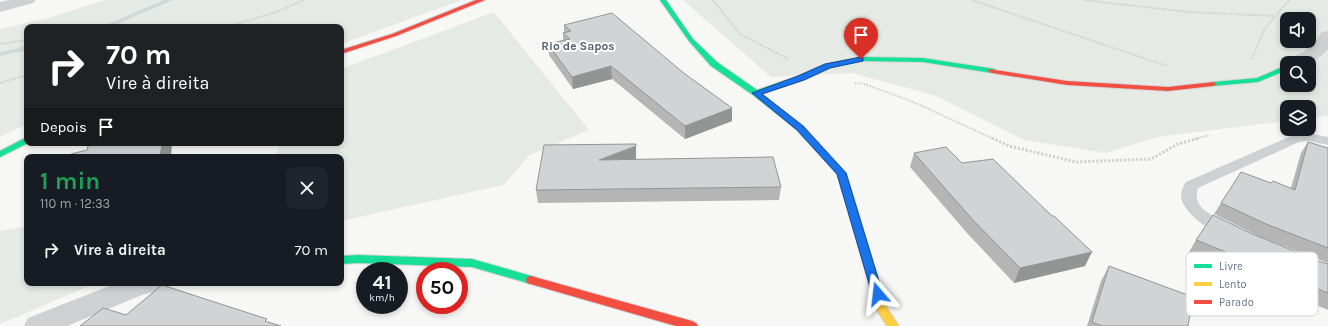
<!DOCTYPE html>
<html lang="pt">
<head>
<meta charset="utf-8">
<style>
	body { margin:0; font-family:Karla,sans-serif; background:#20242c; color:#f1f3f6; height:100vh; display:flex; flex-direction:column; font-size:15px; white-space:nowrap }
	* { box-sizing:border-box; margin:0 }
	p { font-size:13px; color:#9ea1a6 }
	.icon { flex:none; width:22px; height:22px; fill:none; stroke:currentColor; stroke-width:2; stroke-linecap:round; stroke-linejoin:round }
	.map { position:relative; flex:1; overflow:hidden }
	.side { position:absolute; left:24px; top:154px; width:320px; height:132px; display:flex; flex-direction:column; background:#171b24; border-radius:8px; box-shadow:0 2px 6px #0003 }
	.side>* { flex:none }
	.guide { position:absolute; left:24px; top:24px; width:320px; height:122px; border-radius:8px; box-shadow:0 2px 6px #0003; background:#202124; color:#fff; overflow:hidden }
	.tools { position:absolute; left:1280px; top:12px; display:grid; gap:8px }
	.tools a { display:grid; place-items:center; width:36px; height:36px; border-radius:8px; background:#171b24; box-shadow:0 2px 6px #0003; font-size:20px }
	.speed { position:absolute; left:356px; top:262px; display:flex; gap:8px; font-size:20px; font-weight:700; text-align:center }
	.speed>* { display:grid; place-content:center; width:52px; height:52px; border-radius:50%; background:#171b24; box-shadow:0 2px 6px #0003; line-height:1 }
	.speed small { font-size:10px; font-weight:400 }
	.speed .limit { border:6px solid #d22; background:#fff; color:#111 }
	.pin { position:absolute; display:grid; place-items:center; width:34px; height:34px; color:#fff; margin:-41px -17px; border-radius:50% 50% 50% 0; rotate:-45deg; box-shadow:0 0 4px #0007 }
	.pin .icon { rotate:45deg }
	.me { position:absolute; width:44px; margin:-22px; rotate:343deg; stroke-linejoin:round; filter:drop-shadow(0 0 3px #0008) }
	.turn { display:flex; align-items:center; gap:14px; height:84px; padding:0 16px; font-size:18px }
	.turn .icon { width:52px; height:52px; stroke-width:2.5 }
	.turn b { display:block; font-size:28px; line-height:34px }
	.then { display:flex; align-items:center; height:38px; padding:0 16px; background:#0003; gap:8px; font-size:15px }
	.round { display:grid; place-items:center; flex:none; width:42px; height:42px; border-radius:8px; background:#20242c }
	.summary { display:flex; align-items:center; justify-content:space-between; height:68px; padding:0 16px }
	h1 { font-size:24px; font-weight:700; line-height:30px; color:#1e9e55 }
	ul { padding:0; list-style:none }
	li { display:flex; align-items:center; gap:12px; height:56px; padding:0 16px }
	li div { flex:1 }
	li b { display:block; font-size:15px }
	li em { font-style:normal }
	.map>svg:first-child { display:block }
</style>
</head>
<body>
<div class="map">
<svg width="1328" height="326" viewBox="0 0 1328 326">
	<rect width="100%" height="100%" fill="#f7f7f6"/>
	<!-- green -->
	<g fill="#e6eae4" fill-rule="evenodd">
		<path d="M105,0H462L341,44V27H27V124L0,137V29L44,19Z"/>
		<path d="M683,0H1328V116L1309,118V107H1287V121L1157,137L1106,153L1024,140L936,96L852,73L771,77ZM1287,19H1309V41H1287ZM1287,63H1309V85H1287Z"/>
		<path d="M494,12L589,130L530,155L503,185L341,221V157H275L280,143H341V69Z"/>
		<path d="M27,226V283H96L0,324V231Z"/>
	</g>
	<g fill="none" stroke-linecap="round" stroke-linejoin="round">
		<!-- stream -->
		<g fill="#d0d8db" fill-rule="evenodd">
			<path d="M164,0H173L110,27H101Z"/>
			<path d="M27,46V50L0,56V52Z"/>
		</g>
		<defs>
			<g id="fast">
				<path d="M660,0H666L693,39L717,62L757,90L798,76L825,64L861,57L923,58L995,69L996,71L992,73L923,62L861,61L830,68L804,80L762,94L803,126L846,173L875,269L874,272H866L865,269L837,174L797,130L753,95L711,66L689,41Z"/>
				<path d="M1287,65V70L1258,82L1213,86L1209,84L1213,82L1257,78Z"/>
				<path d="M27,137L28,143L0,157V151Z"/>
				<path d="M358,255L472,259L535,277L536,280L535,283L531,284L472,267L358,263L341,264V256Z"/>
			</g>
			<path id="slow" d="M870,265L874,266L875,269L887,308L899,326H887L876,309L865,269L866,266Z"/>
			<g id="jam">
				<path d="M476,0H485L396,36L341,54V50L392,34Z"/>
				<path d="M989,69L1067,81L1168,87L1213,82L1217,84L1213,86L1168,91L1067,85L992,73L988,71Z"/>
				<path d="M531,276L692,321L696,323L698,326H676L527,283L526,280L527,277Z"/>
			</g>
		</defs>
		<!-- fast casing -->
		<use href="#fast" stroke="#d4d5d6" stroke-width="2"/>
		<!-- slow casing -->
		<use href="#slow" stroke="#d4d5d6" stroke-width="2"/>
		<!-- jam casing -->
		<use href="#jam" stroke="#d4d5d6" stroke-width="2"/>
		<!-- path-far1 -->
		<g stroke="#cccdce" stroke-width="2" stroke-dasharray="1.5 1.5" stroke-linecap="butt">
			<path d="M713,0L740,34L788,59"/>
			<path d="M972,0L1167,66"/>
			<path d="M1084,0L1189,12L1275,16"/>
			<path d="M227,27L276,12L304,0"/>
			<path d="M0,44L27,40"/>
			<path d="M1252,59L1264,30L1289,0"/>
			<path d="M0,83L27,75"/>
			<path d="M855,83L864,84L911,101L994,139"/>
			<path d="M1195,139L1210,135"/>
		</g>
		<!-- path -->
		<path stroke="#cccdce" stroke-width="3" stroke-dasharray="2 2" stroke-linecap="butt" d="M992,138L1009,146L1076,162L1151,159L1178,144L1199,138"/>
		<!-- lane -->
		<path fill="#cfd0d1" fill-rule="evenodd" d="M1308,133L1328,137V145L1308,141L1299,142L1198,188C1190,215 1224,215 1233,230L1231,234C1215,238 1183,213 1181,197C1181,192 1183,186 1186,182L1291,136Z"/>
		<!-- street -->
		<g fill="#cfd0d1" fill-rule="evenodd">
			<path d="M9,0H36L33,3L0,12V2Z"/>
			<path d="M1328,31V49C1313,65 1307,63 1287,63V64L1286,63C1290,57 1298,55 1305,51C1312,46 1317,40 1322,32Z"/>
			<path d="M117,283H165L161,290L142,295L67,326H24L28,318Z"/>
		</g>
		<!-- fast -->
		<use href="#fast" fill="#16e098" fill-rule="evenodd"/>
		<!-- slow -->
		<use href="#slow" fill="#ffcf43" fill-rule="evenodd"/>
		<!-- jam -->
		<use href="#jam" fill="#f24e42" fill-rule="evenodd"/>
	</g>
	<!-- wall -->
	<g fill="#b5b5b6">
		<path d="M564,25L732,121L685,139L612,79L573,89L549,55L548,44L563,40V33L564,32Z"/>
		<path d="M1308,142L1328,148V263L1258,236L1214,214L1221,203L1271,183L1291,188L1301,153Z"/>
		<path d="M914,153L962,163L1085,266L1014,283L967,233L910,167Z"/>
		<path d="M636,159L634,160L781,187L779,200L538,203L536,190Z"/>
		<path d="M1250,233L1321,262L1328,264V310L1189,252L1196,240Z"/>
		<path d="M1109,266L1188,326H1087L1101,281Z"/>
	</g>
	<!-- shaded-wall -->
	<g fill="#939494">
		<path d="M611,66L612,79L573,89L572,77Z"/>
		<path d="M732,108V121L685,139V126Z"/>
		<path d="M162,143H172L171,157H160Z"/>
		<path d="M636,146V159L600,173L599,160Z"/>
		<path d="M1092,252L1085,266L1014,283L1020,268Z"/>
	</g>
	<!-- building -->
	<g fill="#d2d3d4" stroke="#939494">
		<path d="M612,13L685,74L732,108L685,126L611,66L572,77L548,44L570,39L563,33L571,31L564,25Z"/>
		<path d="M1308,142L1328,148V248L1266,224L1221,203L1241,172L1271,183L1273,181L1295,190Z"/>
		<path d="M100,143H162L160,157H70L71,154L87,150L88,146Z"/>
		<path d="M636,144V146L599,160L773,157L781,187L536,190L544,145Z"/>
		<path d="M946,147L962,163L993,159L1052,216H1054L1092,252L1020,268L972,219L914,153Z"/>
		<path d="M1213,215L1250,233L1321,262L1328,264V293L1196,240Z"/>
		<path d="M1109,266L1193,297L1188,326H1102L1092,322Z"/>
		<path d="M162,285L267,319L265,321L281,326H80L103,308L126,315Z"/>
	</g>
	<!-- route -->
	<path fill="#1a73e8" stroke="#114b97" d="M861,57L863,58V61L830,68L804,80L762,94L803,126L846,173L883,294L882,296L878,298L874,296L872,294L837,174L797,130L752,93L798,76L825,64Z"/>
	<g text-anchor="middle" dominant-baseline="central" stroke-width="4" stroke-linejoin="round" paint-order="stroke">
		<!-- far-neighbourhood labels -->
		<g font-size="12" font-weight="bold" fill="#54606d" stroke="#fff">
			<text x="578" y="46">Rio de Sapos</text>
		</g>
	</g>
	<!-- legend -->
	<rect x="1186" y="252" width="132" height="64" rx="6" fill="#fff" stroke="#d1d6db" stroke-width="1"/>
	<rect x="1194" y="264" width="18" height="4" fill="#16e098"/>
	<rect x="1194" y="282" width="18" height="4" fill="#ffcf43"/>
	<rect x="1194" y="300" width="18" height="4" fill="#f24e42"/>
	<g font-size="11" fill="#657688">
		<text x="1219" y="270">Livre</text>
		<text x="1219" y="288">Lento</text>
		<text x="1219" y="306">Parado</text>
	</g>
</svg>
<div class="tools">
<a><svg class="icon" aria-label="sound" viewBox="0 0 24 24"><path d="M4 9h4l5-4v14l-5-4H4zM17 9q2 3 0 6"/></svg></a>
<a><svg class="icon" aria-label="search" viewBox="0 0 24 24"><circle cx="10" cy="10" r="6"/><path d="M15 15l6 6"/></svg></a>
<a><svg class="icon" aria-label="layers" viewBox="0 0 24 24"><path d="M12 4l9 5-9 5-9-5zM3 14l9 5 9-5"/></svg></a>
</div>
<div class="speed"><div>41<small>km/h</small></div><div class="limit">50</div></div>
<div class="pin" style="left:861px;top:59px;background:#d93025"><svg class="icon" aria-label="arrive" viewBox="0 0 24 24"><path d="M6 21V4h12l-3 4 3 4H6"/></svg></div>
<svg class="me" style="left:878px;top:294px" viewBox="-20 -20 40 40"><path d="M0-17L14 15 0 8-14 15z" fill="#1a73e8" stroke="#fff" stroke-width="4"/></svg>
<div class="guide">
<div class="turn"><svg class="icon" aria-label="right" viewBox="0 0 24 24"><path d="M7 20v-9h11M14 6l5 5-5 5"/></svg><div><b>70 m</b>Vire à direita</div></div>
<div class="then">Depois<svg class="icon" aria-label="arrive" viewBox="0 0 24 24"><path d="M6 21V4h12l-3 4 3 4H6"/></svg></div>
</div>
<section class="side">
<div class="summary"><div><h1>1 min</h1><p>110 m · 12:33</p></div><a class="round"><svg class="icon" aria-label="close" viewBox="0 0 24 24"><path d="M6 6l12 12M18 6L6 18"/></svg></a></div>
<ul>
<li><svg class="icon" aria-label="right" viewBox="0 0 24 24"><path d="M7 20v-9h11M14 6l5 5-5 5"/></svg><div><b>Vire à direita</b></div><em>70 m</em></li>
</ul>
</section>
</div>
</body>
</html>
